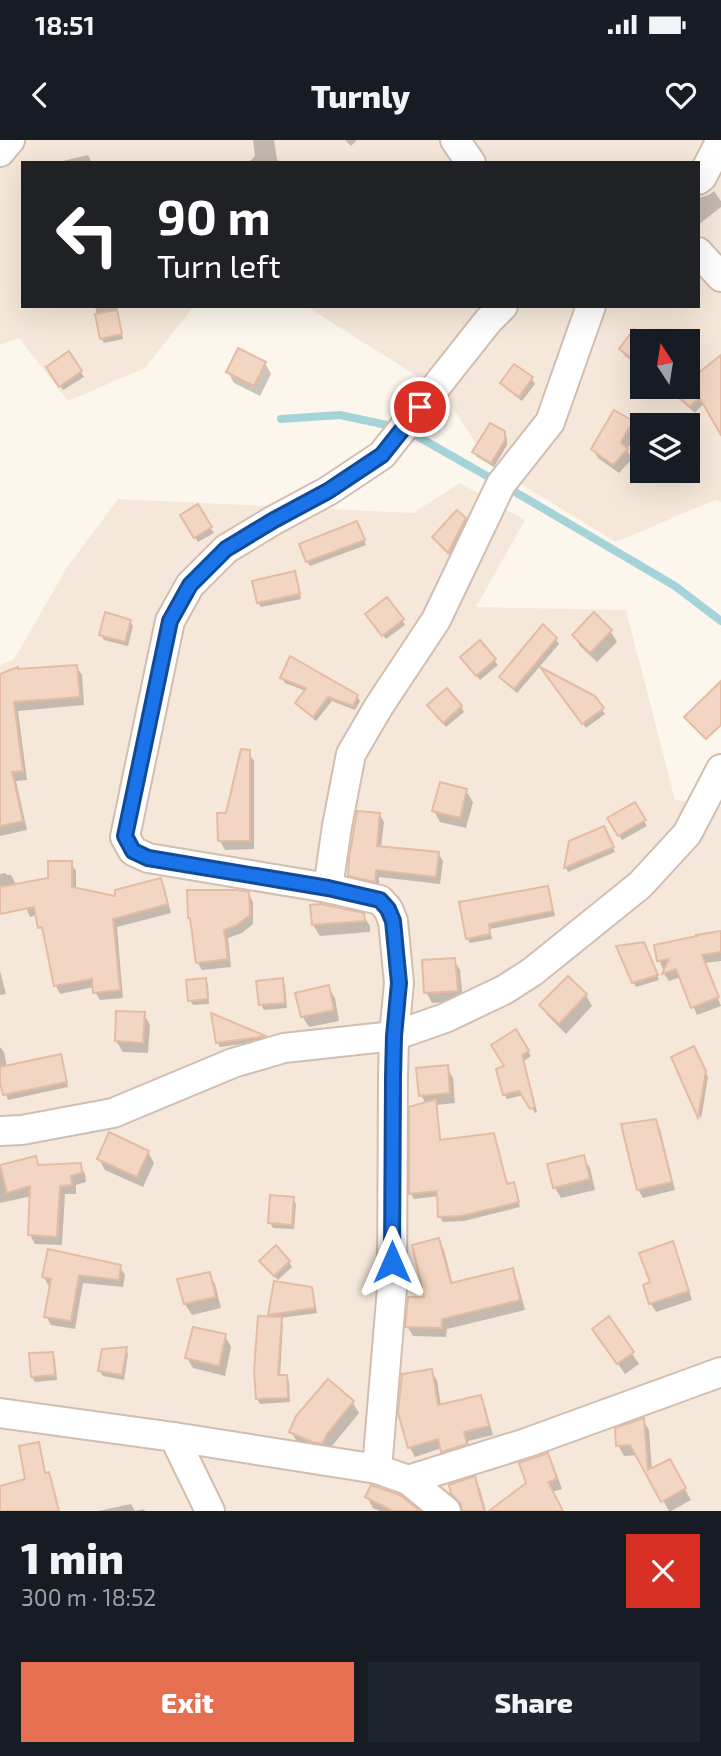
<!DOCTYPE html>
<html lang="en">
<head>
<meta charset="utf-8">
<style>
	body { margin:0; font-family:"Exo 2",sans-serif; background:#20242c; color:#f1f3f6; height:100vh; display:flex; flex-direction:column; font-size:26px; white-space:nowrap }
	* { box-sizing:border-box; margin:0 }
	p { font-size:23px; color:#9ea1a6 }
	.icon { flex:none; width:38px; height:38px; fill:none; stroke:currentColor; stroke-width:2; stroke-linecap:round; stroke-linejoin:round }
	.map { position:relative; height:1371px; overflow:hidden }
	.sheet { display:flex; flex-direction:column; background:#171b24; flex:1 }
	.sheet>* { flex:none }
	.hud { position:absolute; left:21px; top:21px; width:679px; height:147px; border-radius:0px; box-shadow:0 7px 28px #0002; background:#202124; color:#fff; overflow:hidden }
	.needle { width:46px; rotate:348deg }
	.fabs { position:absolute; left:630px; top:189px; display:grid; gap:14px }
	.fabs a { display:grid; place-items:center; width:70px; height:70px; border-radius:0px; background:#171b24; box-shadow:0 7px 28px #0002; font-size:35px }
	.pin { position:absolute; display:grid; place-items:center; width:60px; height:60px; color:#fff; margin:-30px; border:4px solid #fff; border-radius:50%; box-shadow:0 2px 7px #0007 }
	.me { position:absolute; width:77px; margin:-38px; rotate:0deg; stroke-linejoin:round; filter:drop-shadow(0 0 5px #0008) }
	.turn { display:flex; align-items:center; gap:24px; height:147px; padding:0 21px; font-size:32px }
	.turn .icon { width:91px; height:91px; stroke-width:2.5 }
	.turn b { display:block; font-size:49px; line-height:60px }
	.round { display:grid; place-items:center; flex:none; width:74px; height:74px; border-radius:0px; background:#20242c }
	.head { display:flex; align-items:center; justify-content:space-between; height:119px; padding:0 21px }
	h1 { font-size:42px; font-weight:800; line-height:52px }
	.primary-button { display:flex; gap:14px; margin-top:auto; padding:14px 21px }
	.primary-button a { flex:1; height:80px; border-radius:0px; background:#e76f51; color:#fff; font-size:28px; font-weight:800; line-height:80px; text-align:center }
	.primary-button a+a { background:#20242c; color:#f1f3f6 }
	.status { display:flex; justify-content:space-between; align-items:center; height:49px; padding:0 35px; background:#171b24; direction:ltr }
	.status svg { height:19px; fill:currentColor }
	header { display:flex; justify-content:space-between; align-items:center; height:91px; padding:0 21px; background:#171b24; font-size:32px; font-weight:800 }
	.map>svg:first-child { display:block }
</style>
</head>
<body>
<div class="status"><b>18:51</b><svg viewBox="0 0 49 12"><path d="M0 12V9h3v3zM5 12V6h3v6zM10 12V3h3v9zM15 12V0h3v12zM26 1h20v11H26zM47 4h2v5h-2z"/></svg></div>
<header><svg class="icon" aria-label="back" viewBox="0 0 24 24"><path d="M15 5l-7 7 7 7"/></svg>Turnly<svg class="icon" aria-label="heart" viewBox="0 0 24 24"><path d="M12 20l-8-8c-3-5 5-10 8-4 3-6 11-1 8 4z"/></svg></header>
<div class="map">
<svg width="721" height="1371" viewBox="0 0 721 1371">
	<rect width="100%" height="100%" fill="#fdf6ec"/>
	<!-- residential -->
	<g fill="#f5e8da" fill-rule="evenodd">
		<path d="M0,0H721V362L715,360L616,402L491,326L442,252L306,166H698V23H23V166H194L145,228L68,261L19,198L0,205ZM642,201H688V247H642ZM642,285H688V331H642Z"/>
		<path d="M460,343L525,380L476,467L626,470L675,660L721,667V1371H0V525L14,519L68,426L118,359L413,373Z"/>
	</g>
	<!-- shadow -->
	<g fill="#0003">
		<path d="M253,0H274L277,19L280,23H248L255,16Z"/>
		<path d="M345,0H357L351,6Z"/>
		<path d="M88,15L92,23H54Z"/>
		<path d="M714,51L721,61V67L698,85V58L709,55Z"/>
		<path d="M95,166H117L123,199L104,203L101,198Z"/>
		<path d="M634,192L646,201H642V226L640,227L625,216L621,209Z"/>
		<path d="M69,214L84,237L63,250L48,227Z"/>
		<path d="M721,217V291L704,263L695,273L665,247H688V239L696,238Z"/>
		<path d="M265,223L271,234L260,256L234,243L228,232Z"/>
		<path d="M515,226L532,239L535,244L522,261L505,248L502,243Z"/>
		<path d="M632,282L637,292L627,310L632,319L619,333L598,318L593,309Z"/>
		<path d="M504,292L507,298V305L494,327L477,317L474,312Z"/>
		<path d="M197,367L214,393L198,402L182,376Z"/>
		<path d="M465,379L468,385L451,416L434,397Z"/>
		<path d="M359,388L366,405L310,426L307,421Z"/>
		<path d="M294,433L297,438L301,459L261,467L258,463Z"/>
		<path d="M594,475L611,492L617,502L597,522L580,506L574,495Z"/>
		<path d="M370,479L402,480L405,485L386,499Z"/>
		<path d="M130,481L133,486L128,506L104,500L101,495Z"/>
		<path d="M556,499L559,504L517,553L504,542L501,537Z"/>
		<path d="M480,502L498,525L480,540L465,522Z"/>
		<path d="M76,526L82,535L84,565L18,571L27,640L16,641L27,690L0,696V535Z"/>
		<path d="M544,531L594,557L605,574L586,588Z"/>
		<path d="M282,538L357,556L360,561L355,570L332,561L316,581L300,568L297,563L306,551L285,543Z"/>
		<path d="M461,567L464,572L446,587L432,570Z"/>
		<path d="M248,612L254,621V709L225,710L220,701Z"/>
		<path d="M466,651L473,662L466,688L440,682L434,671Z"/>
		<path d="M634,664L647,686L622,700L609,679Z"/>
		<path d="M379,674L384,682L381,708L438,713L443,721L440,744L379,737V749L355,743L350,735Z"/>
		<path d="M606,693L615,712L568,732L566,728L570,702Z"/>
		<path d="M71,723L76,731V749L117,758L160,740L164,748L171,773L117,787L123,858L100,860L95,852L94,847L60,854L56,846L45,795L40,787L37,775L30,777L26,768L50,740Z"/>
		<path d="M5,733L7,735H11L16,744L0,769V734Z"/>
		<path d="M548,748L550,753L555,776L490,789L492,799L470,803L467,798L461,764Z"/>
		<path d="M248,753L253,762V784L242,793L228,798L231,827L202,830L197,822L193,784L190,778Z"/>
		<path d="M363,775L370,786V792L320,796L313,785Z"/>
		<path d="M721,797V821L705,823L721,866L697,875L681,837L669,841L664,834L667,828L663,829L659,820Z"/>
		<path d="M646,809L659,840L636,847L633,842Z"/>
		<path d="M454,820L460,830L463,861L432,863L426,852Z"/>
		<path d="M0,831L6,854L0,855Z"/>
		<path d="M205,839L208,844L209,864L193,865L190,860Z"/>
		<path d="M282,840L285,845L287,868L264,870L261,865Z"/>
		<path d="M328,847L335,858L339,881L309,887L302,876Z"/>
		<path d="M586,855L592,866L566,894L548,876L541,865Z"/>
		<path d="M144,874L150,885L148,913L123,912L116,901Z"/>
		<path d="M214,876L264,897L266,901L220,907L217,902Z"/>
		<path d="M516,892L531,916L524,921L537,972L535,973L524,955L507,959L504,954L507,927Z"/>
		<path d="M0,907L4,912L7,927L60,916L63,921L68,947L8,960L0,936Z"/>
		<path d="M696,913L708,937L701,979L673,918Z"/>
		<path d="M447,927L453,938L455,963L437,965L441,1001L493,995L496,1000L508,1046L513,1044L520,1067L464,1081L443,1082L440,1077L439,1056L414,1059L411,1054V968L426,964L421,955Z"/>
		<path d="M655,980L660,989L675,1050L643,1058L638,1049Z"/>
		<path d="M148,1012L154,1023L143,1047L105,1030L99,1019Z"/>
		<path d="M583,1017L590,1028L595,1050L561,1058L555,1048L549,1025Z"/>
		<path d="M35,1018L40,1027L80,1025L85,1034L86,1042L76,1045V1054H65L62,1105L35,1104L30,1095L32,1056L0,1063V1027Z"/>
		<path d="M293,1059L296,1064L294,1089L273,1088L270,1083Z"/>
		<path d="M438,1100L444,1110L453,1145L512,1130L517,1140L525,1170L447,1189L446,1197L413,1196L407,1186L426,1159Z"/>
		<path d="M677,1120L682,1129L692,1160L656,1172L651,1164L645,1146L653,1143Z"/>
		<path d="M289,1122L292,1127L278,1140L264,1126Z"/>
		<path d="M120,1127L125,1135L123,1147L83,1143L75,1189L51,1185L46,1176L52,1146L48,1145L44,1137Z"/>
		<path d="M209,1134L215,1144L221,1168L192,1175L185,1164L179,1140Z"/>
		<path d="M311,1149L314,1154L317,1173L280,1178L283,1184L280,1237L286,1236L289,1241L290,1262L260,1264L257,1259L272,1178L270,1175Z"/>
		<path d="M609,1179L639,1224L625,1234L601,1200Z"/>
		<path d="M225,1196L231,1207L225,1236L193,1228L187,1218Z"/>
		<path d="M126,1209L128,1214L124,1240L103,1236L100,1231Z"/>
		<path d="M52,1214L55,1219L57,1240L35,1242L32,1237Z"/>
		<path d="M431,1231L437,1240L441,1266L480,1257L485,1266L493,1295L468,1301L471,1314L448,1321L442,1308L415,1317L410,1308L400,1273Z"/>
		<path d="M328,1242L353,1263L359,1273L332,1306L328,1314L298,1303L291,1292Z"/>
		<path d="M643,1280L649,1290L652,1330L669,1321L691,1360L671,1371H669L638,1315L624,1316L618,1305Z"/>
		<path d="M39,1304L41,1309L46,1334H48L51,1339L57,1362L21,1371H9L27,1341Z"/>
		<path d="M548,1315L553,1324L562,1349L552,1352L562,1371H492L528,1344Z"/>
		<path d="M474,1338L480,1349L486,1371H465L453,1353Z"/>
		<path d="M367,1357L415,1371H380L373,1368Z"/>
		<path d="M131,1364L135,1371L144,1369L145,1371H98Z"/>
	</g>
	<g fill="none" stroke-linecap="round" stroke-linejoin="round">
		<!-- stream -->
		<g stroke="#a5d3da" stroke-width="8">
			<path d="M281,279L340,275L396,287"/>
			<path d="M408,291L522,356L675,446L721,481"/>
		</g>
	</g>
	<!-- building -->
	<g fill="#f3d5c3" stroke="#e6bba3" stroke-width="2">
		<path d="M117,170L122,194L100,199L95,174Z"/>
		<path d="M634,189L649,201H642V212L635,221L619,209Z"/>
		<path d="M238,208L266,222L254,246L226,232Z"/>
		<path d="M69,211L82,231L59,247L46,227Z"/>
		<path d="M721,215V295L699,257L690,267L675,254L681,247H688V239L693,233L696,235Z"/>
		<path d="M514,224L533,237L519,257L500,243Z"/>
		<path d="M614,270L633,281L621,302L628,309L613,325L591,309Z"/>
		<path d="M490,283L505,291V300L491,323L472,312Z"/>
		<path d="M198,364L212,387L194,398L180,375Z"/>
		<path d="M457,370L466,378L448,413L432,397Z"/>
		<path d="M357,381L365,400L306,422L299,404Z"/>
		<path d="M295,431L300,454L257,463L252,441Z"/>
		<path d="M387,457L404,479L382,496L365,474Z"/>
		<path d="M105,472L131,480L125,502L99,495Z"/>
		<path d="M594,472L612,490L590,513L572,495Z"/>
		<path d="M543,484L557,498L514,549L499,537Z"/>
		<path d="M480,500L496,519L476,536L460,517Z"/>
		<path d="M290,516L358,555L353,566L328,557L313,577L295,563L306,548L280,538Z"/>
		<path d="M77,525L80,557L14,562L23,631L12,632L23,681L0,686V534L18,527V529Z"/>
		<path d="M540,527L595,556L604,568L582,584Z"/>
		<path d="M721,541V585L706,599L684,577Z"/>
		<path d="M447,548L462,566L443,583L427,565Z"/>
		<path d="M241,609L250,610V701H218L217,673H226Z"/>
		<path d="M440,642L467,649L460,678L432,671Z"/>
		<path d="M635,662L646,680L618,696L607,678Z"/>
		<path d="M357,671L380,673L377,706L439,712L436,737L376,730L375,742L348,736L349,719Z"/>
		<path d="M604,686L614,707L564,728L569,701Z"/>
		<path d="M48,721H72V747L115,756V750L161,738L168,764L113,779L120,850L93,853L92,839L54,846L42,787L38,788L34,767L0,774V747L48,738Z"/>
		<path d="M548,746L553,771L489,784L490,794L466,799L459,762Z"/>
		<path d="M187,750H237L249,752L250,775L237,785L224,790L228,819L196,823L190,778H188Z"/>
		<path d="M321,764L364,773L365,781L312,785L310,765Z"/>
		<path d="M721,791V812L702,815L719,857L691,868L676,829L662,834L669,819L657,821L654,805L697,796L696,795Z"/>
		<path d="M644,802L658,835L632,843L616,806Z"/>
		<path d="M455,818L458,851L424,853L422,820Z"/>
		<path d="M568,836L587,854L559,884L539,865Z"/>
		<path d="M206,838L208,859L188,861L186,840Z"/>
		<path d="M283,838L285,863L259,865L256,841Z"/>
		<path d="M329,845L334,870L301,877L295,853Z"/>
		<path d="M116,871L145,872L143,903L115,901Z"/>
		<path d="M211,873L266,896L216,903Z"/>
		<path d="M516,889L529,911L522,915L535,967L530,969L519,951L503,955L496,929L504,926L491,905Z"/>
		<path d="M694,906L706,931L698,978L671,917Z"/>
		<path d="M61,914L67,942L3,955L0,943V927Z"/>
		<path d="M448,925L450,953L419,956L416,928Z"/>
		<path d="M436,959L440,1000L494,993L507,1044L514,1042L519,1062L461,1076L438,1077L437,1051L409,1054V967Z"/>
		<path d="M656,979L672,1042L637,1050L621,984Z"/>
		<path d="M109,992L149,1011L137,1037L97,1019Z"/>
		<path d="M584,1015L590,1039L553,1048L547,1024Z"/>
		<path d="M36,1016L38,1025L81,1023L82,1033L71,1036L72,1045L60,1046L57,1097L28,1095L30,1046L7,1053L0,1025Z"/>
		<path d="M270,1055L294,1057L292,1085L268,1083Z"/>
		<path d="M439,1098L451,1143L513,1128L520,1160L442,1179V1188L405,1187L408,1157H424L412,1105Z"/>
		<path d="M673,1101L689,1151L649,1164L643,1145L650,1142L639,1113Z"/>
		<path d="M276,1105L290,1121L274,1136L259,1121Z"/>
		<path d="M48,1109L121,1125L119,1140L79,1135L71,1181L44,1177L51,1139L42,1137Z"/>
		<path d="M210,1132L216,1157L184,1164L177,1139Z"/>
		<path d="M274,1141L312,1147L315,1168L268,1175Z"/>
		<path d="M258,1176L282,1177L278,1235H287L288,1258L256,1259L254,1231Z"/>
		<path d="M609,1176L634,1212L617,1224L592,1189Z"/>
		<path d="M193,1187L226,1194L219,1226L185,1218Z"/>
		<path d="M127,1207L122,1235L98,1231L102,1209Z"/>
		<path d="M53,1212L55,1235L31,1237L29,1213Z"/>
		<path d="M432,1229L438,1265L481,1255L489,1286L464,1292L467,1304L441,1312L438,1299L408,1308L398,1273L402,1234Z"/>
		<path d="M328,1239L354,1261L327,1294L322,1304L312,1302L289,1292L296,1276Z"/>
		<path d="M644,1278L648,1330L670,1319L686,1348L661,1362L630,1305L616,1306L615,1288Z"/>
		<path d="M39,1302L45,1333L49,1332L59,1371H0V1346L25,1339L19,1306Z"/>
		<path d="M548,1313L557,1339L548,1342L563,1371H489L526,1343L519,1323Z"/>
		<path d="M475,1336L484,1371H462L461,1364L451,1354L449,1345Z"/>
		<path d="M371,1345L400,1355L420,1371H393L365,1357Z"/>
	</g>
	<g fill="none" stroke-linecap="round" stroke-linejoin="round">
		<defs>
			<g id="street">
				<path d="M455,0L471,23"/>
				<path d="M0,12L10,0"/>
				<path d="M698,40L702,37L721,0"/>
				<path d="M698,112L721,137"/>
				<path d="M328,748L337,686L351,614L379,566L436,480L501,344L550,282L591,166"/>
				<path d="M0,991L22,990L113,973L233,923L284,908L394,896L445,878L504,850L532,832L640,745L687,694L721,629"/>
				<path d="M0,1273L174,1297L377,1329L408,1340L446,1371"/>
				<path d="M174,1297L210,1371"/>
				<path d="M377,1329L392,1148L393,937L394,896L399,843L393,781L388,769L380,760L328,748L148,718L133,711L125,697L170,481L190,445L226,409L274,380L328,351L382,315L488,181L503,166"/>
				<path d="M408,1340L526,1303L721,1232"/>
			</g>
		</defs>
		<!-- street casing -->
		<use href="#street" stroke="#d1beb0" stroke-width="32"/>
		<!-- street -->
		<use href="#street" stroke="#fff" stroke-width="28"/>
	</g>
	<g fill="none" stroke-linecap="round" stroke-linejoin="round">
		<defs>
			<path id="route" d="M392,1122L393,937L394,896L399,843L393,781L388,769L380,760L328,748L148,718L133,711L125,696L170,481L190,445L226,409L274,380L328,351L382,315L420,267"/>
		</defs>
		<!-- route casing -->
		<use href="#route" stroke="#114b97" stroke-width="18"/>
		<!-- route -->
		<use href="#route" stroke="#1a73e8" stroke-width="12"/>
	</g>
</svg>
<div class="fabs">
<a><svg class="needle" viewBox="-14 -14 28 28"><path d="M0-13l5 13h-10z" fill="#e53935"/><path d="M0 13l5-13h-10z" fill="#9ea1a6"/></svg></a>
<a><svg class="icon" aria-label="layers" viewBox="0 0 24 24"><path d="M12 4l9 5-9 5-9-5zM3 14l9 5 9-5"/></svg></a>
</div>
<div class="pin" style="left:420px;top:267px;background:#d93025"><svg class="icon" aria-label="arrive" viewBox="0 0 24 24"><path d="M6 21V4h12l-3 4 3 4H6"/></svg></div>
<svg class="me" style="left:392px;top:1122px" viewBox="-20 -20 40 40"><path d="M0-17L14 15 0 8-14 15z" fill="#1a73e8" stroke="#fff" stroke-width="4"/></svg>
<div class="hud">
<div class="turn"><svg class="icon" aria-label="left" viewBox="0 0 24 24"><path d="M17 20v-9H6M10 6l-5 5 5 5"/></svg><div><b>90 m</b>Turn left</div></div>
</div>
</div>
<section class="sheet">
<div class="head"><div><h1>1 min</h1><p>300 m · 18:52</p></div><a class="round" style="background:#d93025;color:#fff"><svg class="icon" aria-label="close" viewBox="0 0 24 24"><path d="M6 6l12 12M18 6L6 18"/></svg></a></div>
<div class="primary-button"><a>Exit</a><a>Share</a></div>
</section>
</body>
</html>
